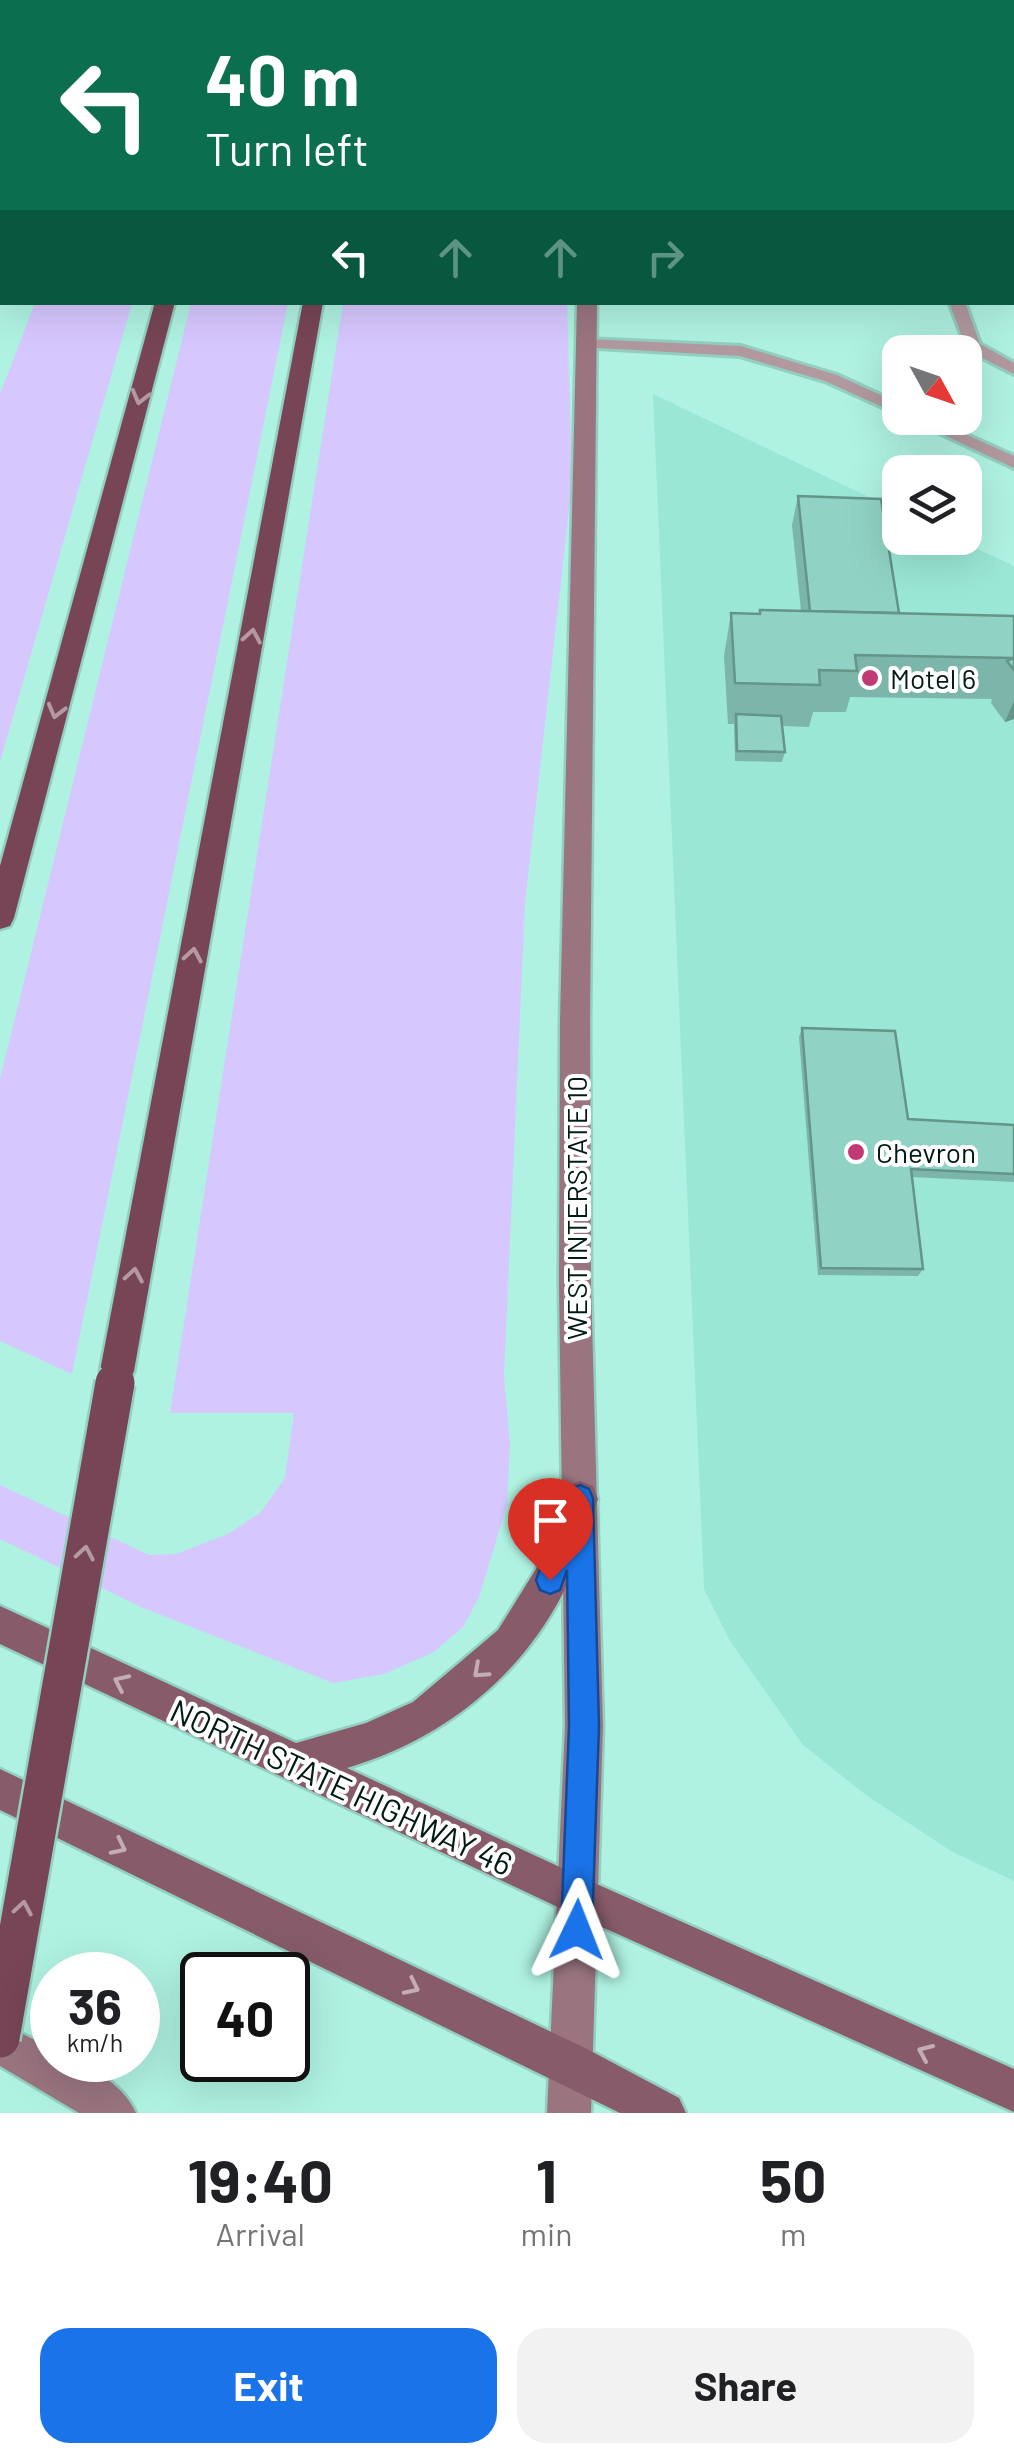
<!DOCTYPE html>
<html lang="en">
<head>
<meta charset="utf-8">
<style>
	body { margin:0; font-family:Barlow,sans-serif; background:#f2f2f2; color:#202124; height:100vh; display:flex; flex-direction:column; font-size:38px; white-space:nowrap }
	* { box-sizing:border-box; margin:0 }
	p { font-size:32px; color:#757577 }
	.icon { flex:none; width:55px; height:55px; fill:none; stroke:currentColor; stroke-width:2; stroke-linecap:round; stroke-linejoin:round }
	.map { position:relative; height:2113px; overflow:hidden }
	.panel { display:flex; flex-direction:column; background:#fff; flex:1 }
	.panel>* { flex:none }
	.top-card { position:absolute; left:0px; top:0px; width:1015px; height:305px; box-shadow:0 10px 40px #0002; background:#0b6e4f; color:#fff; overflow:hidden }
	.needle { width:65px; rotate:130deg }
	.controls { position:absolute; left:882px; top:335px; display:grid; gap:20px }
	.controls a { display:grid; place-items:center; width:100px; height:100px; border-radius:20px; background:#fff; box-shadow:0 10px 40px #0002; font-size:50px }
	.speed { position:absolute; left:30px; top:1952px; display:flex; gap:20px; font-size:50px; font-weight:700; text-align:center }
	.speed>* { display:grid; place-content:center; width:130px; height:130px; border-radius:50%; background:#fff; box-shadow:0 10px 40px #0002; line-height:1 }
	.speed small { font-size:25px; font-weight:400 }
	.speed .limit { border:5px solid #111; border-radius:15px; background:#fff; color:#111 }
	.pin { position:absolute; display:grid; place-items:center; width:85px; height:85px; color:#fff; margin:-102px -42px; border-radius:50% 50% 50% 0; rotate:-45deg; box-shadow:0 0 10px #0007 }
	.pin .icon { rotate:45deg }
	.me { position:absolute; width:110px; margin:-55px; rotate:2deg; stroke-linejoin:round; filter:drop-shadow(0 0 8px #0008) }
	.turn { display:flex; align-items:center; gap:35px; height:210px; padding:0 40px; font-size:45px }
	.turn .icon { width:130px; height:130px; stroke-width:2.5 }
	.turn b { display:block; font-size:70px; line-height:85px }
	.lanes { display:flex; align-items:center; height:95px; padding:0 40px; background:#0003; justify-content:center; gap:50px; direction:ltr }
	.lanes .off { opacity:.35 }
	.eta { display:flex; justify-content:space-evenly; align-items:center; height:170px; text-align:center }
	.eta b { font-size:60px; font-weight:700; line-height:70px }
	.cta { display:flex; gap:20px; margin-top:auto; padding:20px 40px }
	.cta a { flex:1; height:115px; border-radius:30px; background:#1a73e8; color:#fff; font-size:40px; font-weight:700; line-height:115px; text-align:center }
	.cta a+a { background:#f2f2f2; color:#202124 }
	.map>svg:first-child { display:block }
</style>
</head>
<body>
<div class="map">
<svg width="1014" height="2113" viewBox="0 0 1014 2113">
	<rect width="100%" height="100%" fill="#aff2e2"/>
	<!-- built -->
	<path fill="#9ae7d5" d="M653,394L900,512V538H954L1014,566V1881L951,1851L866,1795L803,1745L730,1641L704,1589Z"/>
	<!-- green -->
	<g fill="#d7c7ff">
		<path d="M35,303H132L0,762V394Z"/>
		<path d="M191,303H288L72,1374L0,1341V1079Z"/>
		<path d="M343,303H567L572,483L525,903L504,1376L510,1444L507,1505L479,1597L463,1627L434,1652L384,1674L333,1683L141,1607L0,1539V1485L149,1555L176,1554L228,1534L261,1512L285,1478L294,1413H170Z"/>
	</g>
	<g fill="none" stroke-linecap="round" stroke-linejoin="round">
		<defs>
			<g id="lane">
				<rect x="1012" y="126" width="2" height="8"/>
				<path d="M949,302H965L980,344L1014,363V374L967,350Z"/>
				<path d="M586,339L741,346L837,375L900,404V415L825,381L740,356L580,347V341Z"/>
				<path d="M908,418H929L1014,456V468Z"/>
			</g>
			<g id="secondary">
				<rect x="574" y="0" width="16" height="2"/>
				<path d="M577,302H597L590,1021L591,1284L603,1726L591,2113H547L565,1726L559,1284L560,1021Z"/>
				<path d="M0,2022L52,2049V2060C84,2060 123,2083 136,2113H79L0,2066Z"/>
			</g>
			<g id="primary">
				<path d="M580,1481L593,1486L598,1499C587,1530 578,1564 563,1593C519,1679 440,1741 347,1768L592,1882L1014,2069V2112L564,1910L0,1644V1606L296,1743L366,1723L413,1702L498,1630L536,1569L567,1486Z"/>
				<path d="M0,1769L587,2049L679,2098L686,2113H620L0,1810Z"/>
			</g>
			<g id="highway">
				<rect x="358" y="0" width="16" height="2"/>
				<path d="M155,302H175L14,918L10,926L0,929V866Z"/>
				<path d="M303,302H323L134,1371L129,1383L117,1387L105,1383L100,1371Z"/>
			</g>
		</defs>
		<!-- lane casing -->
		<use href="#lane" stroke="#93cfc1" stroke-width="6"/>
		<!-- secondary casing -->
		<use href="#secondary" stroke="#93cfc1" stroke-width="5"/>
		<!-- primary casing -->
		<use href="#primary" stroke="#93cfc1" stroke-width="5"/>
		<!-- highway casing -->
		<use href="#highway" stroke="#93cfc1" stroke-width="5"/>
		<!-- lane -->
		<use href="#lane" fill="#b299a0" fill-rule="evenodd"/>
		<!-- secondary -->
		<use href="#secondary" fill="#9a7580" fill-rule="evenodd"/>
		<!-- primary -->
		<use href="#primary" fill="#875b6a" fill-rule="evenodd"/>
		<!-- highway -->
		<use href="#highway" fill="#774556" fill-rule="evenodd"/>
		<defs>
			<path id="highway-bridge-far1" d="M114,1386L117,1371"/>
			<path id="highway-bridge" d="M0,2038L115,1383"/>
		</defs>
		<!-- highway-bridge-far1 casing -->
		<use href="#highway-bridge-far1" stroke="#93cfc1" stroke-width="35" stroke-linecap="butt"/>
		<!-- highway-bridge casing -->
		<use href="#highway-bridge" stroke="#93cfc1" stroke-width="44" stroke-linecap="butt"/>
		<!-- highway-bridge-far1 -->
		<use href="#highway-bridge-far1" stroke="#774556" stroke-width="30"/>
		<!-- highway-bridge -->
		<use href="#highway-bridge" stroke="#774556" stroke-width="39"/>
	</g>
	<!-- wall -->
	<g fill="#7cb5a9">
		<path d="M798,496L899,613L1014,616V719L1005,722L991,703L992,699L850,697L846,712H813L809,727L782,726L785,752L782,762L735,761L734,724H728L724,656L731,613L759,614L760,610L801,611L792,525Z"/>
		<path d="M802,1028L908,1119L1014,1125V1182L912,1177L923,1269L918,1276L818,1275L799,1037Z"/>
	</g>
	<!-- shaded-wall -->
	<path fill="#659489" d="M1014,701V719L1005,722Z"/>
	<!-- building -->
	<g fill="#90d3c4" stroke="#659489" stroke-width="2.5">
		<path d="M798,496L881,499L899,613L810,611Z"/>
		<path d="M760,610L1014,616V658L855,655L857,671L819,670L820,685L735,683L731,613L760,614Z"/>
		<path d="M1014,658V670L1007,661Z"/>
		<path d="M736,714L781,716L785,752L737,751Z"/>
		<path d="M802,1028L895,1031L908,1119L1014,1125V1174L911,1169L923,1269L821,1268Z"/>
	</g>
	<!-- one-way arrows -->
	<defs><path id="oneway-chevron" d="M-2-3.5L2.5 0L-2 3.5" fill="none" stroke-width="1.6" stroke-linecap="round" stroke-linejoin="round" transform="scale(2.5)"/></defs>
	<g stroke="#b499a2">
		<use href="#oneway-chevron" transform="translate(140 397) rotate(105)"/>
		<use href="#oneway-chevron" transform="translate(252 636) rotate(-80)"/>
		<use href="#oneway-chevron" transform="translate(56 711) rotate(105)"/>
		<use href="#oneway-chevron" transform="translate(193 955) rotate(-80)"/>
		<use href="#oneway-chevron" transform="translate(134 1275) rotate(-80)"/>
		<use href="#oneway-chevron" transform="translate(85 1553) rotate(-80)"/>
		<use href="#oneway-chevron" transform="translate(23 1908) rotate(-80)"/>
	</g>
	<g stroke="#c3adb4">
		<use href="#oneway-chevron" transform="translate(480 1671) rotate(138)"/>
		<use href="#oneway-chevron" transform="translate(121 1682) rotate(-155)"/>
		<use href="#oneway-chevron" transform="translate(119 1847) rotate(26)"/>
		<use href="#oneway-chevron" transform="translate(412 1987) rotate(26)"/>
		<use href="#oneway-chevron" transform="translate(925 2052) rotate(-156)"/>
	</g>
	<!-- route -->
	<path fill="#1a73e8" stroke="#114b97" stroke-width="2.5" d="M580,1485L589,1489L593,1498L599,1726L592,1930L588,1941L577,1945L566,1941L561,1930L569,1726L567,1570L560,1590L550,1594L540,1590L536,1580L570,1489Z"/>
	<!-- markers -->
	<g fill="#c23974" stroke="#fff" stroke-width="4">
		<circle cx="870" cy="678" r="10"/>
		<circle cx="856" cy="1152" r="10"/>
	</g>
	<g text-anchor="middle" dominant-baseline="central" stroke-width="8" stroke-linejoin="round" paint-order="stroke">
		<!-- poi labels -->
		<g font-size="28" fill="#001a15" stroke="#fff" text-anchor="start">
			<text x="890" y="678">Motel 6</text>
			<text x="876" y="1152">Chevron</text>
		</g>
		<!-- street labels -->
		<g font-size="28" fill="#001a15" stroke="#fff">
			<text transform="translate(576 1208) rotate(-90)">WEST INTERSTATE 10</text>
		</g>
		<!-- near-street labels -->
		<g font-size="32" fill="#001a15" stroke="#fff">
			<text transform="translate(342 1786) rotate(25)">NORTH STATE HIGHWAY 46</text>
		</g>
	</g>
</svg>
<div class="controls">
<a><svg class="needle" viewBox="-14 -14 28 28"><path d="M0-13l5 13h-10z" fill="#e53935"/><path d="M0 13l5-13h-10z" fill="#757577"/></svg></a>
<a><svg class="icon" aria-label="layers" viewBox="0 0 24 24"><path d="M12 4l9 5-9 5-9-5zM3 14l9 5 9-5"/></svg></a>
</div>
<div class="speed"><div>36<small>km/h</small></div><div class="limit">40</div></div>
<div class="pin" style="left:550px;top:1580px;background:#d93025"><svg class="icon" aria-label="arrive" viewBox="0 0 24 24"><path d="M6 21V4h12l-3 4 3 4H6"/></svg></div>
<svg class="me" style="left:577px;top:1930px" viewBox="-20 -20 40 40"><path d="M0-17L14 15 0 8-14 15z" fill="#1a73e8" stroke="#fff" stroke-width="4"/></svg>
<div class="top-card">
<div class="turn"><svg class="icon" aria-label="left" viewBox="0 0 24 24"><path d="M17 20v-9H6M10 6l-5 5 5 5"/></svg><div><b>40 m</b>Turn left</div></div>
<div class="lanes"><svg class="icon" aria-label="left" viewBox="0 0 24 24"><path d="M17 20v-9H6M10 6l-5 5 5 5"/></svg><svg class="icon off" aria-label="ahead" viewBox="0 0 24 24"><path d="M12 20V5M6 11l6-6 6 6"/></svg><svg class="icon off" aria-label="ahead" viewBox="0 0 24 24"><path d="M12 20V5M6 11l6-6 6 6"/></svg><svg class="icon off" aria-label="right" viewBox="0 0 24 24"><path d="M7 20v-9h11M14 6l5 5-5 5"/></svg></div>
</div>
</div>
<section class="panel">
<div class="eta">
<div><b>19:40</b><p>Arrival</p></div>
<div><b>1</b><p>min</p></div>
<div><b>50</b><p>m</p></div>
</div>
<div class="cta"><a>Exit</a><a>Share</a></div>
</section>
</body>
</html>
